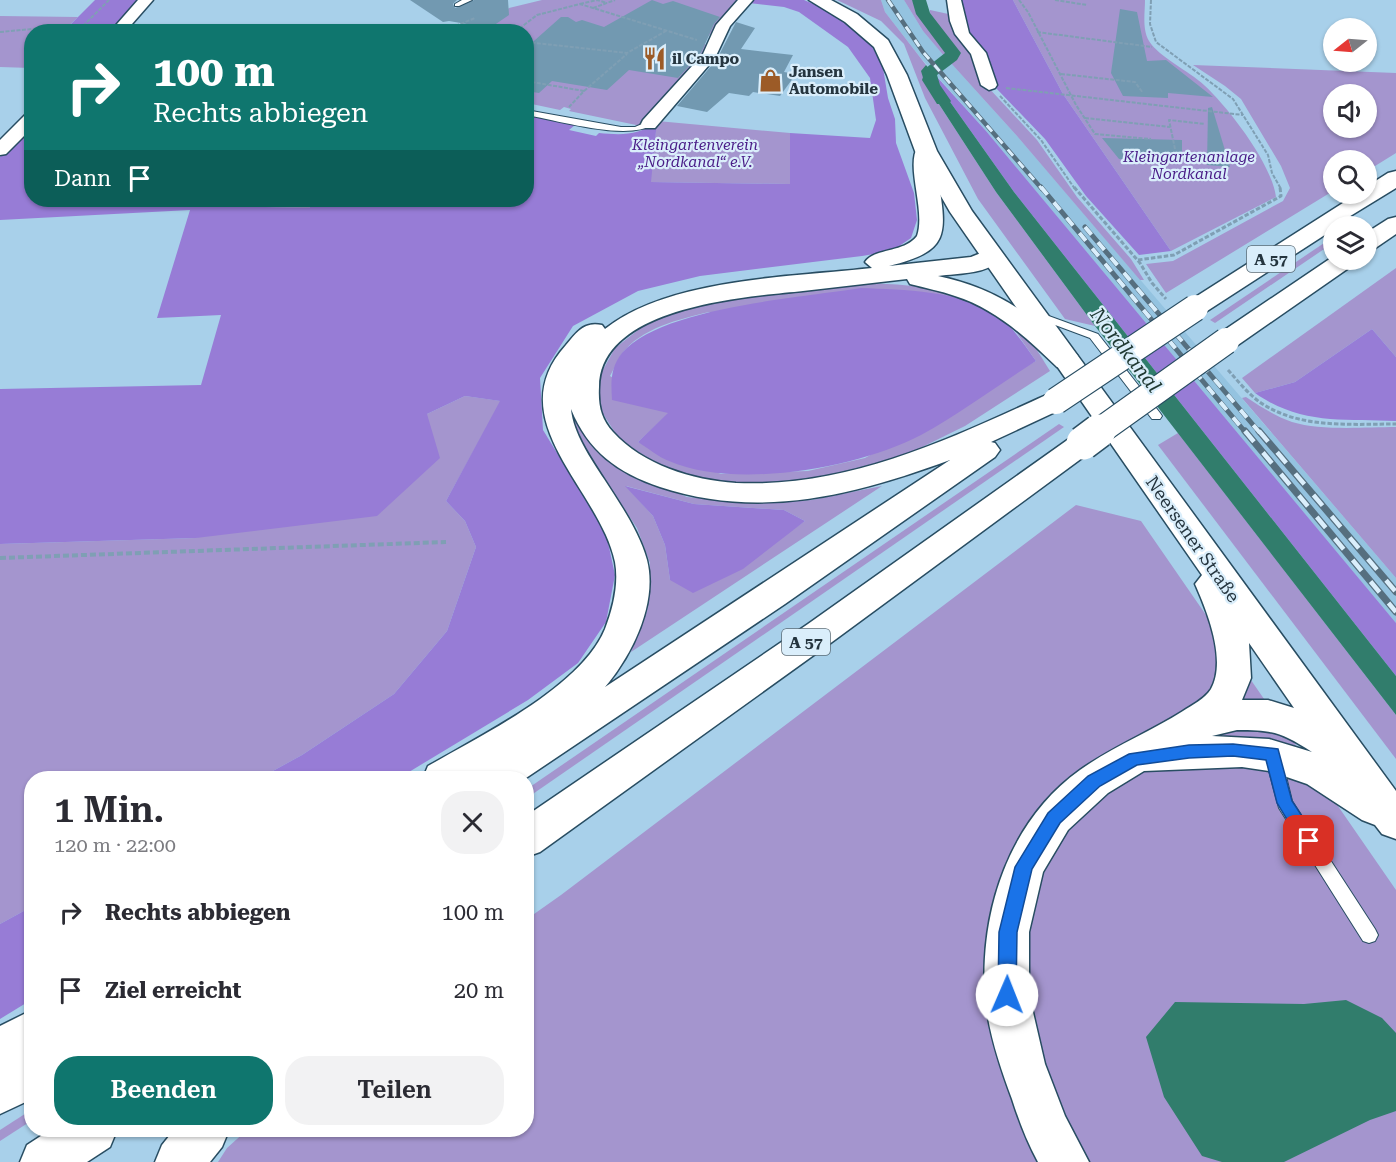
<!DOCTYPE html>
<html lang="de">
<head>
<meta charset="utf-8">
<style>
	body { margin:0; font-family:"Roboto Serif",serif; background:#f2f2f3; color:#2b2b33; height:100vh; display:flex; flex-direction:column; font-size:22px; white-space:nowrap }
	* { box-sizing:border-box; margin:0 }
	p { font-size:20px; color:#7c7c81 }
	.icon { flex:none; width:33px; height:33px; fill:none; stroke:currentColor; stroke-width:2; stroke-linecap:round; stroke-linejoin:round }
	.map { position:relative; flex:1; overflow:hidden }
	.details { position:absolute; left:24px; top:771px; width:510px; height:366px; display:flex; flex-direction:column; background:#fff; border-radius:24px; box-shadow:0 2px 4px #0004 }
	.details>* { flex:none }
	.banner { position:absolute; left:24px; top:24px; width:510px; height:183px; border-radius:24px; box-shadow:0 2px 4px #0004; background:#0f766e; color:#fff; overflow:hidden }
	.needle { width:39px; rotate:253deg }
	.tools { position:absolute; left:1323px; top:18px; display:grid; gap:12px }
	.tools a { display:grid; place-items:center; width:54px; height:54px; border-radius:50%; background:#fff; box-shadow:0 2px 4px #0004; font-size:30px }
	.pin { position:absolute; display:grid; place-items:center; width:51px; height:51px; color:#fff; margin:-26px; border-radius:12px; box-shadow:0 3px 9px #0006 }
	.me { position:absolute; width:66px; margin:-33px; rotate:1deg; stroke-linejoin:round; filter:drop-shadow(0 0 4px #0008) }
	.turn { display:flex; align-items:center; gap:21px; height:126px; padding:0 30px; font-size:27px }
	.turn .icon { width:78px; height:78px; stroke-width:2.5 }
	.turn b { display:block; font-size:42px; line-height:51px }
	.then { display:flex; align-items:center; height:57px; padding:0 30px; background:#0003; gap:12px; font-size:22px }
	.round { display:grid; place-items:center; flex:none; width:63px; height:63px; border-radius:24px; background:#f2f2f3 }
	.overview { display:flex; align-items:center; justify-content:space-between; height:102px; padding:0 30px }
	h1 { font-size:36px; font-weight:600; line-height:45px }
	.action { display:flex; gap:12px; margin-top:auto; padding:12px 30px }
	.action a { flex:1; height:69px; border-radius:24px; background:#0f766e; color:#fff; font-size:24px; font-weight:600; line-height:69px; text-align:center }
	.action a+a { background:#f2f2f3; color:#2b2b33 }
	ul { padding:0; list-style:none }
	li { display:flex; align-items:center; gap:18px; height:78px; padding:0 30px }
	li div { flex:1 }
	li b { display:block; font-size:22px }
	li em { font-style:normal }
	.map>svg:first-child { display:block }
</style>
</head>
<body>
<div class="map">
<svg width="1396" height="1162" viewBox="0 0 1396 1162">
	<rect width="100%" height="100%" fill="#a8d0ea"/>
	<!-- built -->
	<path fill="#94c3e0" d="M881,0H904L923,31L941,52L1017,136L1396,578V623L986,131L920,57L885,12Z"/>
	<!-- green -->
	<g fill="#a495ce" fill-rule="evenodd">
		<path d="M542,0H742L702,43L709,46L704,55L641,126L569,111L571,109L564,107L560,110L527,103L526,32H428L460,27L482,16L497,18L509,8Z"/>
		<path d="M837,0H881L885,12L926,65L922,71L924,81L996,192L1095,326L1065,319L978,199L925,98L904,44L881,21Z"/>
		<path d="M904,0H912L930,31L946,50L945,57L923,31Z"/>
		<path d="M1013,0H1145C1145,13 1142,29 1149,41C1159,57 1189,71 1204,85C1228,107 1272,164 1276,197L1171,251L1063,94Z"/>
		<path d="M930,10L953,15L974,53L986,85L1037,140L1077,197L1131,259L1144,280H1140L1017,136L950,62L958,57V52C949,41 929,25 930,10Z"/>
		<path d="M0,16L78,17L63,31L32,32L31,68L0,67Z"/>
		<path d="M1193,65L1396,73V153L1367,171L1366,160H1334L1333,191L1166,293L1146,264L1173,261L1283,201L1290,188L1281,166L1241,99L1225,86ZM1334,94H1366V128H1334Z"/>
		<path d="M657,121L790,133V184L650,182Z"/>
		<path d="M215,200H316L309,208L211,206Z"/>
		<path d="M1333,237V243L1215,323L1210,320Z"/>
		<path d="M1396,268V357L1372,329L1295,382L1255,393L1242,378Z"/>
		<path d="M866,283C926,285 984,290 1027,337C1036,347 1043,360 1050,371L965,426L902,457L835,476L770,484L705,481L660,466L619,439L600,409L599,377L615,348L642,327L677,311L723,300ZM709,312L998,316L1016,332L1036,361L865,458L808,471L721,474L638,442L669,413L610,376C614,369 617,361 621,355C640,328 680,319 709,312Z"/>
		<path d="M567,391L574,416L590,443L623,471L687,497L749,503L812,500L882,486L631,652L647,611L650,563L637,528L580,443L566,416ZM626,486L694,504L784,510L805,521L785,535L670,580L665,545L653,516Z"/>
		<path d="M465,396L501,401L446,501L465,521L476,547L447,631L394,694L302,755L260,778H32L31,907L0,924V544L196,538L427,414Z"/>
		<path d="M1246,397C1261,407 1275,416 1292,422C1321,431 1365,427 1396,427V578L1242,398Z"/>
		<path d="M1059,424L1064,427L527,798V789Z"/>
		<path d="M1178,433L1396,715V759L1158,445Z"/>
		<path d="M1076,505L1141,521L1396,890V1162H218L227,1148L247,1130H526L527,919L561,895Z"/>
		<path d="M31,1110V1121L0,1141V1130Z"/>
	</g>
	<!-- forest -->
	<g fill="#977cd6">
		<path d="M95,0H141L112,31L63,32Z"/>
		<path d="M750,0H804L825,9L850,26L872,46L883,68L888,98L895,119L896,143L914,193L917,220L911,238L892,251L862,256L700,276L638,291L573,326L540,378L543,430L606,533L615,575L606,622L578,663L528,700L399,778H260L302,755L394,694L447,631L476,547L465,521L446,501L500,401L465,396L427,414L440,458L377,516L196,538L0,544V389L201,385L221,315L157,318L190,210L0,220V157L31,125L32,200H215L212,206L309,208L316,200H526L527,115L575,125L569,130L596,136L599,133C621,135 639,136 657,121L651,182L790,184V133L870,138L876,120L870,78L848,47L799,12L784,7L749,3Z"/>
		<path d="M958,0H1013L1063,94L1171,251L1139,255L1086,196L1045,139L996,88L966,35Z"/>
		<path d="M937,77L986,131L1396,623V676L1014,192L936,82Z"/>
		<path d="M861,288C903,290 961,290 997,315C1013,327 1024,344 1036,361C998,385 961,413 921,435C858,468 735,490 669,461C658,457 648,448 638,442L668,413L612,400C611,383 610,368 622,353C661,307 801,298 861,288Z"/>
		<path d="M1372,329L1396,357V421C1343,419 1300,425 1255,393L1295,382Z"/>
		<path d="M625,486L694,504L784,510L805,521L743,569L693,593L670,580L665,545L653,516Z"/>
		<path d="M31,907V1000L0,1019V924Z"/>
	</g>
	<!-- water -->
	<g fill="#317d6c">
		<path d="M926,65L937,77L936,82L1014,192L1396,676V715L1095,326L996,192L924,81L921,71Z"/>
		<path d="M1346,1000L1382,1018L1396,1033V1111L1370,1120L1284,1162H1222L1202,1156L1164,1097L1146,1037L1175,1002L1304,1004Z"/>
	</g>
	<g fill="none" stroke-linecap="round" stroke-linejoin="round">
		<!-- canal -->
		<path fill="#317d6c" fill-rule="evenodd" d="M912,0H926L930,13L961,53L957,60L937,75L940,85L951,101L949,104H937L922,80L926,68L945,53L916,14Z"/>
	</g>
	<!-- building -->
	<g fill="#7299b1">
		<path d="M410,0H457L453,4L455,8L474,0H508L509,15L490,28L449,21L443,22Z"/>
		<path d="M652,0L663,4L673,1L720,17L714,24L701,53L678,78L629,70L607,90L552,81L539,93L526,91V48L561,17H568L576,22L582,20L604,27Z"/>
		<path d="M1120,9L1137,12L1147,61L1166,60L1213,97L1168,93V98L1123,96L1111,73Z"/>
		<path d="M736,22L755,28L741,49L793,55L784,72L796,74L780,96L753,92L749,96L729,93L707,112L677,106L717,59Z"/>
		<path d="M1212,107L1230,167L1207,165L1208,108Z"/>
		<path d="M1102,138L1182,140V153L1171,154L1173,162L1119,159Z"/>
	</g>
	<g fill="none" stroke-linecap="round" stroke-linejoin="round">
		<defs>
			<g id="lane">
				<path d="M462,0H472L459,6H455V4Z"/>
				<path d="M116,28L196,30L199,32H116Z"/>
				<path d="M526,110L621,127H635L649,121L653,124C629,142 557,120 526,115Z"/>
				<path d="M1035,311L1098,334L1160,413L1162,416L1160,419H1152L1090,338L1031,316L1030,314Z"/>
				<path d="M1273,750L1278,751L1281,756L1292,801L1375,929L1378,935L1375,941L1369,943L1363,941L1279,808L1265,756L1268,751Z"/>
			</g>
			<g id="street">
				<path d="M138,0H153L125,32H110Z"/>
				<path d="M738,0H753L730,26L715,58L655,128H643L641,124L643,120L703,54L716,25Z"/>
				<path d="M947,0H961L969,33L986,53L997,85L995,88L989,90L981,85L971,54L955,34L950,21Z"/>
				<path d="M32,113V128L6,154L0,155V140L26,114Z"/>
			</g>
			<path id="secondary" d="M809,0H831L857,14L888,40L907,75L937,151L972,211L1396,791V839L1382,834L1375,825L1362,820L1307,784L1269,771L1242,767L1144,771L1108,793L1068,830L1043,872L1029,932V995L1045,1064L1065,1116L1089,1162H1038C1027,1142 1019,1121 1012,1099C1000,1067 987,1028 985,994C980,909 1010,820 1080,770C1112,747 1150,732 1183,711C1192,705 1205,699 1211,689C1227,660 1207,611 1195,584L1202,575L950,212L915,151L887,75L874,47L845,22ZM1249,643L1294,708L1268,700H1242L1251,678ZM1237,730C1273,730 1281,732 1312,752L1269,739L1212,736Z"/>
			<g id="highway">
				<path d="M926,145L934,146C939,154 936,168 938,178C947,235 950,251 889,266L971,257L991,249L1000,251L1003,256C990,275 959,273 938,276C997,288 1033,316 1077,355L1080,361L1077,367L1067,369L1057,367C1027,338 996,309 955,296C941,291 925,288 910,284L907,279C872,283 838,287 803,291C746,297 600,306 599,387C598,405 601,419 613,432C643,465 692,480 736,483C847,488 948,440 1046,395L1056,392L1066,395L1070,401L1066,407L991,442L995,443L1000,450L995,457L785,604L526,778H477L478,776L474,778H423L428,766C482,735 581,687 605,629C613,608 619,584 615,562C600,489 498,420 566,345C577,332 584,321 602,325L605,329C669,278 793,277 872,268L865,262C874,248 904,253 917,236C926,210 905,166 918,146ZM571,409C588,451 618,473 660,487C760,520 855,495 950,460L605,687C632,655 658,603 647,560C639,531 620,504 604,479C591,459 573,433 571,409Z"/>
				<path d="M1396,171V188L1334,226V229L1204,313L1195,316L1186,313L1182,308L1186,303L1357,194H1366V187L1388,173Z"/>
				<path d="M1396,217V234L1374,249L1366,251V233L1388,219Z"/>
				<path d="M1334,256V260H1356L1353,265L1235,347L1226,349L1217,347L1213,341L1217,335Z"/>
				<path d="M1083,434L1093,436L1098,443L1093,450L832,642L540,852L526,857V816L808,624L1073,436Z"/>
				<path d="M32,1010V1099L0,1114V1026Z"/>
				<path d="M50,1130H117L110,1147L87,1162H20L27,1145Z"/>
				<path d="M174,1130H229L222,1147L210,1162H155L162,1145Z"/>
			</g>
		</defs>
		<!-- lane casing -->
		<use href="#lane" stroke="#284d62" stroke-width="2"/>
		<!-- street casing -->
		<use href="#street" stroke="#284d62" stroke-width="3"/>
		<!-- secondary casing -->
		<use href="#secondary" stroke="#284d62" stroke-width="3"/>
		<!-- highway casing -->
		<use href="#highway" stroke="#284d62" stroke-width="3"/>
		<!-- path-far2 -->
		<g stroke="#7f9fb4" stroke-width="2" stroke-dasharray="4 1.5" stroke-linecap="butt">
			<path d="M1019,0L1028,12L1076,105L1095,134L1151,139"/>
			<path d="M1055,0L1087,5"/>
			<path d="M1151,0L1150,24L1156,42L1233,99L1268,155L1272,173L1281,189"/>
			<path d="M580,4L597,0L607,3"/>
			<path d="M593,8L615,0"/>
			<path d="M83,26L109,0"/>
			<path d="M0,32L54,27L101,29"/>
			<path d="M423,32L453,27L475,18"/>
			<path d="M515,32L537,15L580,4L697,40"/>
			<path d="M1037,32L1152,47"/>
			<path d="M526,42L627,53L666,31"/>
			<path d="M1061,74L1135,82L1143,93"/>
			<path d="M526,81L584,91L569,107"/>
			<path d="M1006,88L1243,115"/>
			<path d="M584,91L627,54"/>
			<path d="M1000,96L1041,140L1075,189"/>
			<path d="M1085,118L1170,127"/>
			<path d="M1175,149L1169,120L1205,124"/>
		</g>
		<!-- path-far1 -->
		<g stroke="#7f9fb4" stroke-width="3" stroke-dasharray="4.5 2" stroke-linecap="butt">
			<path d="M1074,187L1140,263L1152,283L1166,299"/>
			<path d="M1138,260L1174,255L1281,196L1280,187"/>
			<path d="M1228,370C1238,381 1248,394 1261,403C1300,429 1351,424 1396,424"/>
		</g>
		<!-- path -->
		<path stroke="#7f9fb4" stroke-width="4" stroke-dasharray="6 3" stroke-linecap="butt" d="M0,558L446,542"/>
		<!-- lane -->
		<use href="#lane" fill="#fff" fill-rule="evenodd"/>
		<!-- street -->
		<use href="#street" fill="#fff" fill-rule="evenodd"/>
		<!-- secondary -->
		<use href="#secondary" fill="#fff" fill-rule="evenodd"/>
		<!-- highway -->
		<use href="#highway" fill="#fff" fill-rule="evenodd"/>
		<defs>
			<path id="rail-far2" d="M888,0L923,52L1042,189"/>
			<g id="rail-far1">
				<path d="M1041,187L1246,433"/>
				<path d="M1085,227L1260,433"/>
			</g>
			<g id="rail">
				<path d="M1245,431L1396,612"/>
				<path d="M1259,431L1396,592"/>
			</g>
		</defs>
		<!-- rail-far2 casing -->
		<use href="#rail-far2" stroke="#566f7f" stroke-width="4.5"/>
		<!-- rail-far1 casing -->
		<use href="#rail-far1" stroke="#566f7f" stroke-width="5"/>
		<!-- rail casing -->
		<use href="#rail" stroke="#566f7f" stroke-width="7"/>
		<!-- rail-far2 -->
		<use href="#rail-far2" stroke="#daeefb" stroke-width="3" stroke-dasharray="8" stroke-linecap="butt"/>
		<!-- rail-far1 -->
		<use href="#rail-far1" stroke="#daeefb" stroke-width="4" stroke-dasharray="10" stroke-linecap="butt"/>
		<!-- rail -->
		<use href="#rail" stroke="#daeefb" stroke-width="4.5" stroke-dasharray="14" stroke-linecap="butt"/>
		<defs>
			<g id="highway-bridge-far1">
				<path d="M1056,401L1195,308"/>
				<path d="M1097,433L1226,341"/>
			</g>
			<path id="highway-bridge" d="M1083,443L1099,431"/>
		</defs>
		<!-- highway-bridge-far1 casing -->
		<use href="#highway-bridge-far1" stroke="#284d62" stroke-width="28" stroke-linecap="butt"/>
		<!-- highway-bridge casing -->
		<use href="#highway-bridge" stroke="#284d62" stroke-width="36" stroke-linecap="butt"/>
		<!-- highway-bridge-far1 -->
		<use href="#highway-bridge-far1" stroke="#fff" stroke-width="26"/>
		<!-- highway-bridge -->
		<use href="#highway-bridge" stroke="#fff" stroke-width="33"/>
	</g>
	<!-- route -->
	<path fill="#1a73e8" stroke="#114b97" stroke-width="1.5" d="M1233,744L1278,749L1292,801L1315,836L1317,841L1315,846L1309,848L1303,846L1277,803L1266,760L1233,756L1189,758L1137,765L1100,786L1060,823L1032,869L1017,932L1016,995L1014,1001L1007,1004L1001,1001L998,995L999,932L1015,867L1048,813L1088,776L1129,754L1189,745Z"/>
	<!-- icons -->
	<defs>
		<symbol id="restaurant-bare" viewBox="-9 -9 18 18"><path d="M-5-6h1v4h1v-4h1v4h1v-4h1v5L-1.5 .5V6h-2V.5L-5-1ZM5-6V6H3V1.5H1.5Q1.5-4 5-6Z" fill="#9c5b27" stroke="#daeefb" stroke-width="2.5" paint-order="stroke"/></symbol>
		<symbol id="shop-bare" viewBox="-9 -9 18 18"><path d="M-5-2.5h2.3a2.7 3.5 0 0 1 5.4 0H5L5.5 6h-11ZM-1.5-2.5h3a1.5 2.3 0 0 0-3 0Z" fill="#9c5b27" stroke="#daeefb" stroke-width="2.5" paint-order="stroke"/></symbol>
	</defs>
	<g fill-rule="evenodd">
		<use href="#restaurant-bare" x="638" y="42" width="33" height="33"/>
		<use href="#shop-bare" x="754" y="64" width="33" height="33"/>
	</g>
	<g text-anchor="middle" dominant-baseline="central" stroke-width="4.5" stroke-linejoin="round" paint-order="stroke">
		<!-- far-poi labels -->
		<g font-size="15" font-weight="bold" fill="#25353f" stroke="#daeefb" text-anchor="start">
			<text x="672" y="59">il Campo</text>
			<text x="789" y="72">Jansen<tspan x="789" dy="17">Automobile</tspan></text>
		</g>
		<!-- far-park labels -->
		<g font-size="15" font-style="italic" fill="#491c87" stroke="#daeefb">
			<text x="695" y="145">Kleingartenverein<tspan x="695" dy="17">„Nordkanal“ e.V.</tspan></text>
			<text x="1189" y="157">Kleingartenanlage<tspan x="1189" dy="17">Nordkanal</tspan></text>
		</g>
		<!-- shield labels -->
		<g fill="#daeefb" stroke="#5b6c77" stroke-width="1.5">
			<rect x="1247" y="246" width="48" height="26" rx="4.5"/>
			<rect x="782" y="629" width="48" height="26" rx="4.5"/>
		</g>
		<g font-size="16" font-weight="bold" fill="#25353f">
			<text x="1271" y="259">A 57</text>
			<text x="806" y="642">A 57</text>
		</g>
		<!-- street labels -->
		<g font-size="18" fill="#25353f" stroke="#daeefb">
			<text transform="translate(1193 539) rotate(55)">Neersener Straße</text>
		</g>
		<!-- water labels -->
		<g font-size="20" font-style="italic" fill="#1f3832" stroke="#daeefb">
			<text transform="translate(1126 350) rotate(52)">Nordkanal</text>
		</g>
	</g>
</svg>
<div class="tools">
<a><svg class="needle" viewBox="-14 -14 28 28"><path d="M0-13l5 13h-10z" fill="#e53935"/><path d="M0 13l5-13h-10z" fill="#7c7c81"/></svg></a>
<a><svg class="icon" aria-label="sound" viewBox="0 0 24 24"><path d="M4 9h4l5-4v14l-5-4H4zM17 9q2 3 0 6"/></svg></a>
<a><svg class="icon" aria-label="search" viewBox="0 0 24 24"><circle cx="10" cy="10" r="6"/><path d="M15 15l6 6"/></svg></a>
<a><svg class="icon" aria-label="layers" viewBox="0 0 24 24"><path d="M12 4l9 5-9 5-9-5zM3 14l9 5 9-5"/></svg></a>
</div>
<div class="pin" style="left:1309px;top:841px;background:#d93025"><svg class="icon" aria-label="arrive" viewBox="0 0 24 24"><path d="M6 21V4h12l-3 4 3 4H6"/></svg></div>
<svg class="me" style="left:1007px;top:995px" viewBox="-20 -20 40 40"><circle r="19" fill="#fff"/><path d="M0-13L10 11 0 6-10 11z" fill="#1a73e8"/></svg>
<div class="banner">
<div class="turn"><svg class="icon" aria-label="right" viewBox="0 0 24 24"><path d="M7 20v-9h11M14 6l5 5-5 5"/></svg><div><b>100 m</b>Rechts abbiegen</div></div>
<div class="then">Dann<svg class="icon" aria-label="arrive" viewBox="0 0 24 24"><path d="M6 21V4h12l-3 4 3 4H6"/></svg></div>
</div>
<section class="details">
<div class="overview"><div><h1>1 Min.</h1><p>120 m · 22:00</p></div><a class="round"><svg class="icon" aria-label="close" viewBox="0 0 24 24"><path d="M6 6l12 12M18 6L6 18"/></svg></a></div>
<ul>
<li><svg class="icon" aria-label="right" viewBox="0 0 24 24"><path d="M7 20v-9h11M14 6l5 5-5 5"/></svg><div><b>Rechts abbiegen</b></div><em>100 m</em></li>
<li><svg class="icon" aria-label="arrive" viewBox="0 0 24 24"><path d="M6 21V4h12l-3 4 3 4H6"/></svg><div><b>Ziel erreicht</b></div><em>20 m</em></li>
</ul>
<div class="action"><a>Beenden</a><a>Teilen</a></div>
</section>
</div>
</body>
</html>
